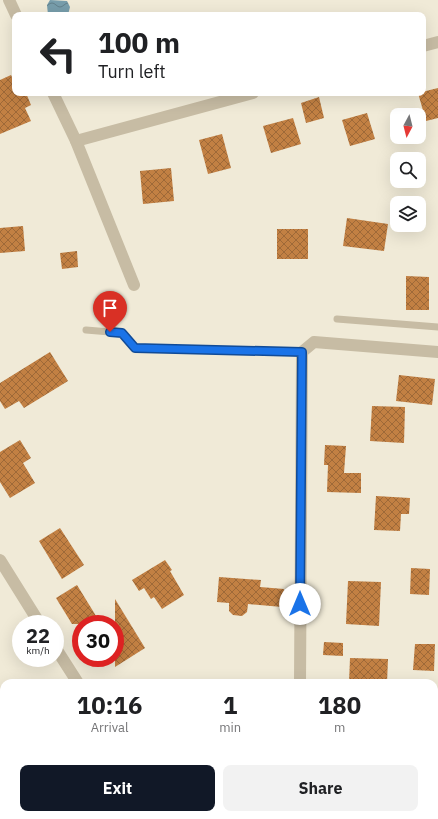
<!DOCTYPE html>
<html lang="en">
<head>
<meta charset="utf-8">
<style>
	body { margin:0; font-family:"IBM Plex Sans",sans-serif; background:#f2f2f2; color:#202124; height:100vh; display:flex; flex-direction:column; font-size:15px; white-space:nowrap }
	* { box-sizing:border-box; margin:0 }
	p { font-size:13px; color:#757577 }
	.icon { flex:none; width:22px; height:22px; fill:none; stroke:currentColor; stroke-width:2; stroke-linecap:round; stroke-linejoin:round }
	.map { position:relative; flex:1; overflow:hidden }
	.drawer { position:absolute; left:0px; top:679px; width:438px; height:140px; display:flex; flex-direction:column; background:#fff; border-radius:12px 12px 0 0; box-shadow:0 4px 16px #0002 }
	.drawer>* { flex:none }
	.hud { position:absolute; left:12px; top:12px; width:414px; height:84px; border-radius:8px; box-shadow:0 4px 16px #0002; background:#fff; color:#202124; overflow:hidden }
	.needle { width:26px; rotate:187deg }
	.buttons { position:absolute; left:390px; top:108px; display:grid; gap:8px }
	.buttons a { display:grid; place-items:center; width:36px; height:36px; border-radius:8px; background:#fff; box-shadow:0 4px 16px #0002; font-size:20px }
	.speed { position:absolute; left:12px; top:615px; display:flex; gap:8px; font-size:20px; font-weight:700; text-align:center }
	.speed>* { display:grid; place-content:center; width:52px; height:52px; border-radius:50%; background:#fff; box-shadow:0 4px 16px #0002; line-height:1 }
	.speed small { font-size:10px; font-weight:400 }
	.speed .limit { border:6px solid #d22; background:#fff; color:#111 }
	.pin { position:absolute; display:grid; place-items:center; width:34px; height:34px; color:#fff; margin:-41px -17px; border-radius:50% 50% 50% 0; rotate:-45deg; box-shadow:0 0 4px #0007 }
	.pin .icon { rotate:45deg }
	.me { position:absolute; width:44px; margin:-22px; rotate:0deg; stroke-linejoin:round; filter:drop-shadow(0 0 3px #0008) }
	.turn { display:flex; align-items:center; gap:14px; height:84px; padding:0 20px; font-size:18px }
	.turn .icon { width:52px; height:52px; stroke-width:2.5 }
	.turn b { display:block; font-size:28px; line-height:34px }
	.eta { display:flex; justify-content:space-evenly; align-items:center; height:68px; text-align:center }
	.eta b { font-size:24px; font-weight:800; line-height:28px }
	.button { display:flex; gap:8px; margin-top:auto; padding:8px 20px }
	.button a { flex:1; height:46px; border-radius:8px; background:#111827; color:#fff; font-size:16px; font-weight:800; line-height:46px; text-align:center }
	.button a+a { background:#f2f2f2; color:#202124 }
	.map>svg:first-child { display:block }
</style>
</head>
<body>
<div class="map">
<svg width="438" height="819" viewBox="0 0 438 819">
	<defs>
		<pattern id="water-waves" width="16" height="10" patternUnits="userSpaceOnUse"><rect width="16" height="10" fill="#779dab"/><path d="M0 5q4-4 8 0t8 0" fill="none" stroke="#62808b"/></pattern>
		<pattern id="building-cross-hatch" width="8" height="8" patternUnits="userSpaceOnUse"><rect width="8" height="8" fill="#c28043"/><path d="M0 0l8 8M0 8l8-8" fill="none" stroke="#9e6938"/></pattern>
	</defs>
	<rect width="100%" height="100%" fill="#f0ead7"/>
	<!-- water -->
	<path fill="url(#water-waves)" d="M50,0L67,1L70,7L68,15H48L47,5Z"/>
	<!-- building -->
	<g fill="url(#building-cross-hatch)">
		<path d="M11,75L15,84V93H26L31,105L25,108L31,121L0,134V80Z"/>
		<path d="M438,88V118L426,121L418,93Z"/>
		<path d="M319,97L324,118L306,123L301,103Z"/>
		<path d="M367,113L375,139L350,146L342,120Z"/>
		<path d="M293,118L301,144L271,153L263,126Z"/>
		<path d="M222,134L231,168L208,174L199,140Z"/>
		<path d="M171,168L174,201L143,204L140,171Z"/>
		<path d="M347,218L388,224L384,251L343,246Z"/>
		<path d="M23,226L25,251L0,253V228Z"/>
		<rect x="277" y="229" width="31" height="30"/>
		<path d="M77,251L78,267L62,269L60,253Z"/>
		<path d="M406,276L429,277V310H406Z"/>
		<path d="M50,352L68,381L24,408L19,401L5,409L0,401V383Z"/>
		<path d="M399,375L435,379L432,405L396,401Z"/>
		<path d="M372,406L405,407L404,443L370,441Z"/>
		<path d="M20,440L31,458L23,463L35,483L10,498L0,482V452Z"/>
		<path d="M325,445L346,446L344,473H361V493L327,492L328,465H324Z"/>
		<path d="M376,496L410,498L409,514H401L400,531L374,530Z"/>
		<path d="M60,528L84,565L62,579L39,541Z"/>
		<path d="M165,560L172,570L170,571L184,595L162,609L154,597L151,599L144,588L139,591L132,580Z"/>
		<path d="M411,568L430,569L429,595L410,594Z"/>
		<path d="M219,577L261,580L260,587L284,589L282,607L248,604L247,612L242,616L233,615L229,611V603L217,602Z"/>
		<path d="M348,581L381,582L379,626L346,624Z"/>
		<path d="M77,585L101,624H72L56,598Z"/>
		<path d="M115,599L145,648L115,667Z"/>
		<path d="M324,642L343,643V656L323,655Z"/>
		<path d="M415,644H435L434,671L413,670Z"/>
		<path d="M350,658L388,659L387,683H349Z"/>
	</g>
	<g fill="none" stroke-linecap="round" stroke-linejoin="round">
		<!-- lane -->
		<g stroke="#c7bca4" stroke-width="7">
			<path d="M337,319L438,327"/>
			<path d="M86,330L122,333L135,348L302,352"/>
		</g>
		<!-- street -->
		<g stroke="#c7bca4" stroke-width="12">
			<path d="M9,0L16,15"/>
			<path d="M423,46L438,42"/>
			<path d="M53,93L76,141L134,285"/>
			<path d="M76,141L253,93"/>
			<path d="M0,560L40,624"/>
			<path d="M55,647L78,683"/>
			<path d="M300,683L302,352L314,342L438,352"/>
			<path d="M161,815L164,819"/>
			<path d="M77,819L83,815"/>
			<path d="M299,819V815"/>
		</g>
	</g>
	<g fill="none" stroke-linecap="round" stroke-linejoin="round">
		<defs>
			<path id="route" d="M110,332L122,333L135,348L302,352L300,604"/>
		</defs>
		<!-- route casing -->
		<use href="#route" stroke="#114b97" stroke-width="10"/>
		<!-- route -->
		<use href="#route" stroke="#1a73e8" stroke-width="7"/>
	</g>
</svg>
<div class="buttons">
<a><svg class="needle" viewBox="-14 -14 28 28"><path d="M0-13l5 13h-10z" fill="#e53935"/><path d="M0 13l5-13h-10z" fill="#757577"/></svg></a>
<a><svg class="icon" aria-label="search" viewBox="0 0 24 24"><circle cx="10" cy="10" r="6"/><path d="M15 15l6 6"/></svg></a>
<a><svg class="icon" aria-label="layers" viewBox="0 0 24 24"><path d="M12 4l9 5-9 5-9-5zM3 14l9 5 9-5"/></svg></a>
</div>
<div class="speed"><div>22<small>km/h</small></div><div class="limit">30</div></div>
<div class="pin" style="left:110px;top:332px;background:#d93025"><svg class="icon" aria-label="arrive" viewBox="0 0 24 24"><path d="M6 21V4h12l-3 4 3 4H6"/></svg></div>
<svg class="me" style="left:300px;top:604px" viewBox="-20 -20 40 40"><circle r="19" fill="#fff"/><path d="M0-13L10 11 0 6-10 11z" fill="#1a73e8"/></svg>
<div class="hud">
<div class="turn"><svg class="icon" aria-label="left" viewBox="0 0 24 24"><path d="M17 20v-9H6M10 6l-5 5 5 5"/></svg><div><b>100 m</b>Turn left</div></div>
</div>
<section class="drawer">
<div class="eta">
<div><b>10:16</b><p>Arrival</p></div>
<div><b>1</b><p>min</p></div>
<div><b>180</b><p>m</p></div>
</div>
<div class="button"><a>Exit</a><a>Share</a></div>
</section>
</div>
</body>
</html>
